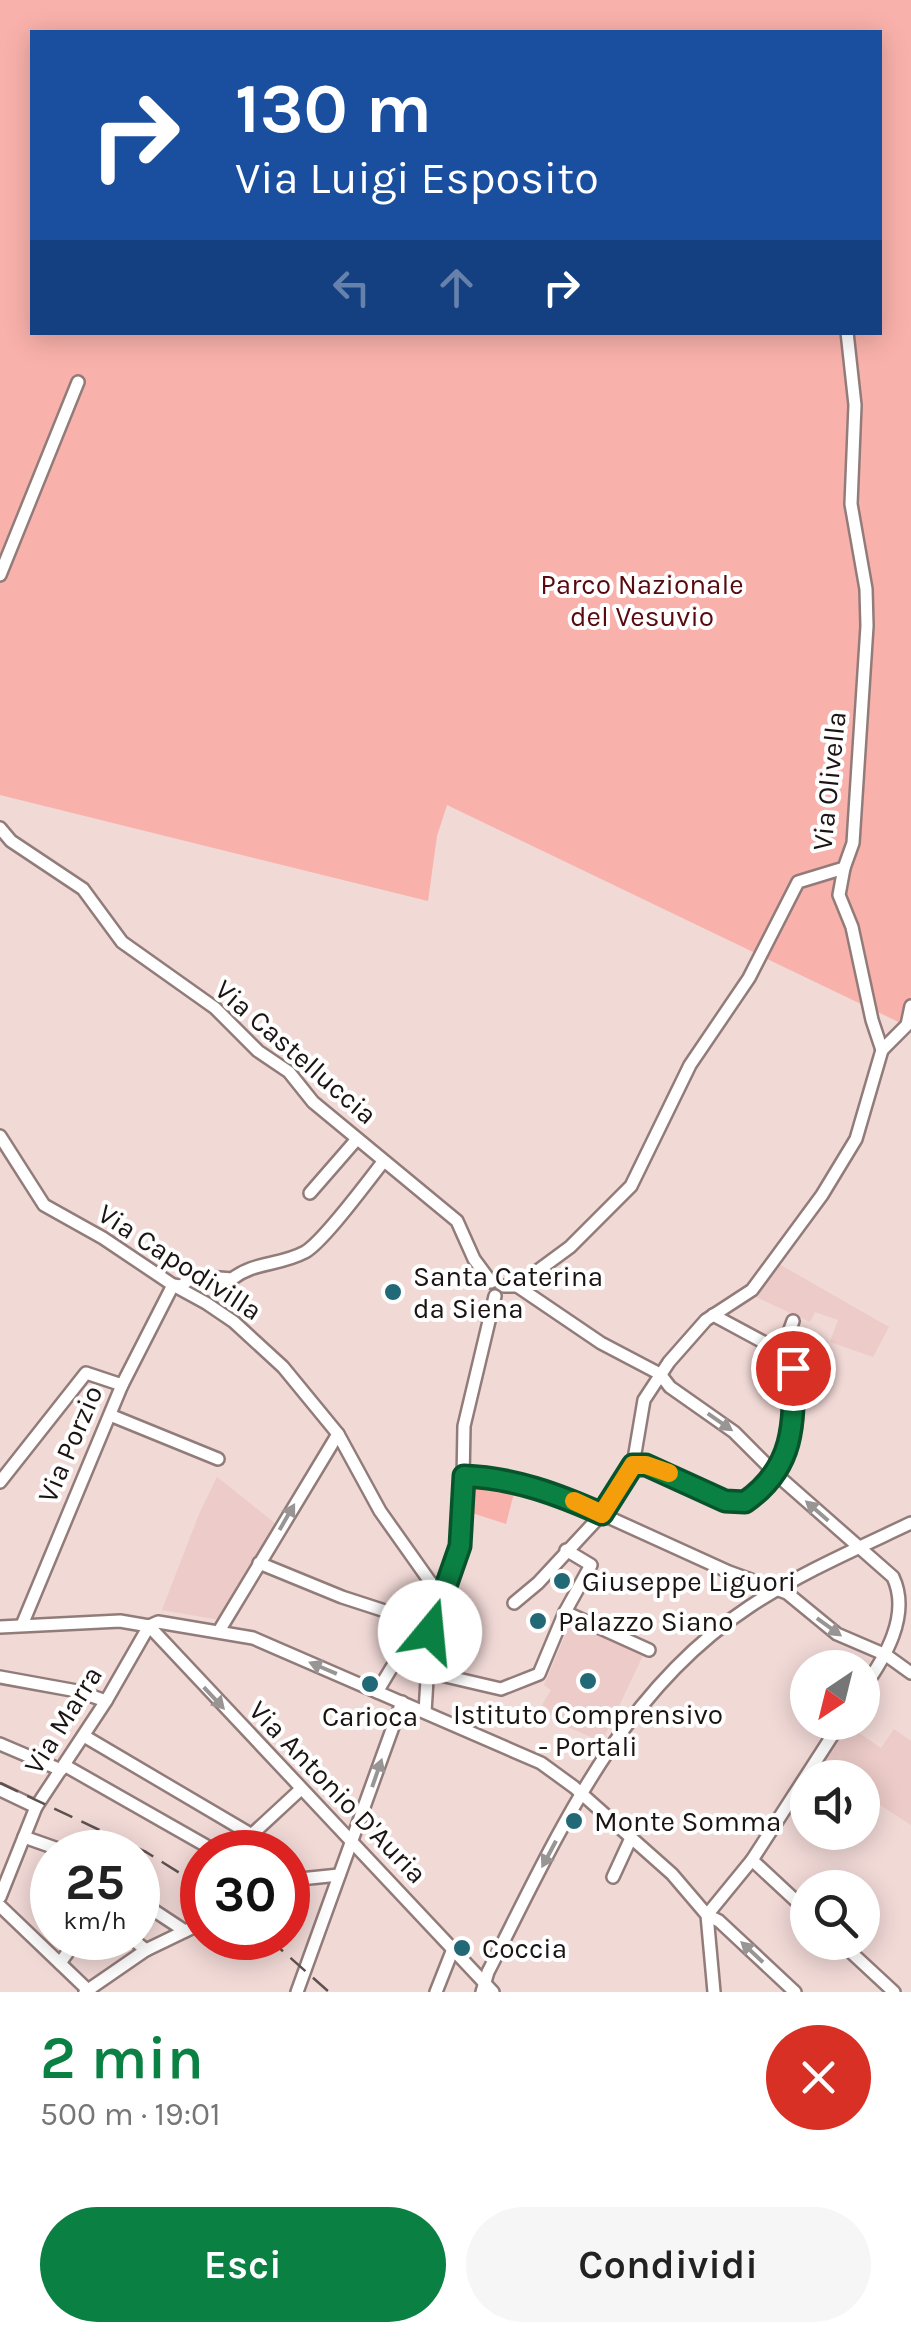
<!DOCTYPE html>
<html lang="it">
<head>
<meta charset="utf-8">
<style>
	body { margin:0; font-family:Karla,sans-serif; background:#f6f6f6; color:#222; height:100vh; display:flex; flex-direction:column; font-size:38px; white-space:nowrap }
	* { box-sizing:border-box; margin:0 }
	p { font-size:32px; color:#767676 }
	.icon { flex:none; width:55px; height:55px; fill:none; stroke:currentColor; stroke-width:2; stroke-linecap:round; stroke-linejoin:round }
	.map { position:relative; height:1992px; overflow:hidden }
	.side { display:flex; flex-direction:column; background:#fff; flex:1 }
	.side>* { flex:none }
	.top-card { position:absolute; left:30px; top:30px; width:852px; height:305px; border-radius:0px; box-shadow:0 5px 25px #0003; background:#1a4fa0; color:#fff; overflow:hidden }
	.needle { width:65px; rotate:215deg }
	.controls { position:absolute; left:790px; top:1650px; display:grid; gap:20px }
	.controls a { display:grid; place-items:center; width:90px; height:90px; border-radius:50%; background:#fff; box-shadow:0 5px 25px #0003; font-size:50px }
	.speed { position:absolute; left:30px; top:1830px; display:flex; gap:20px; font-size:50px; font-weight:700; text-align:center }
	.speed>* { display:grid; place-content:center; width:130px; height:130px; border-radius:50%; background:#fff; box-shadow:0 5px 25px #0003; line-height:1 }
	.speed small { font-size:25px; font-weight:400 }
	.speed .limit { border:15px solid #d22; background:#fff; color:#111 }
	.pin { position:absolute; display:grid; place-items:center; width:85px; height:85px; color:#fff; margin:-42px; border:5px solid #fff; border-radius:50%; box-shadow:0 2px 10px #0007 }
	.me { position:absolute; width:110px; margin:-55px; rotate:17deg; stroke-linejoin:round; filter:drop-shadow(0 0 8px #0008) }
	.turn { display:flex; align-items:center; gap:35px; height:210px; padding:0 40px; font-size:45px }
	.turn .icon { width:130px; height:130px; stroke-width:2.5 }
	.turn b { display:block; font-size:70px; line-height:85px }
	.lanes { display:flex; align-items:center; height:95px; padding:0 40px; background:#0003; justify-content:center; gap:50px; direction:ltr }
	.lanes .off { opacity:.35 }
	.round { display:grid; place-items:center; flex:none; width:105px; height:105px; border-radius:52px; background:#f6f6f6 }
	.summary { display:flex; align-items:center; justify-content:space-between; height:170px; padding:0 40px }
	h1 { font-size:60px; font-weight:600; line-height:75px; color:#0b8043 }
	.action { display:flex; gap:20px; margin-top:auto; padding:20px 40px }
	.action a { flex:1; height:115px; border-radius:60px; background:#0b8043; color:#fff; font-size:40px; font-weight:600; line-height:115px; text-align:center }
	.action a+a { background:#f6f6f6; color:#222 }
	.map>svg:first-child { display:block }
</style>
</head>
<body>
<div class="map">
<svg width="911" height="1992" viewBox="0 0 911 1992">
	<rect width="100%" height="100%" fill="#f1d9d6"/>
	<!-- built -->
	<g fill="#eccbc8">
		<path d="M779,1264L889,1327L873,1357L830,1342L838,1320L815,1312L810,1322L756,1297Z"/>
		<path d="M217,1477L276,1524L220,1620L162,1610L199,1514Z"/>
		<path d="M573,1617L645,1651L602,1742L552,1720L553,1716L539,1710L551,1690L544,1685Z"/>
		<path d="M846,1724L881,1748L894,1729L911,1741V1825L863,1794L862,1778L839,1777L821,1765Z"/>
	</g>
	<!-- green -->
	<g fill="#f9b1ab" fill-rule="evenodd">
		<path d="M0,0H911V1028L447,805L437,836L428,901L0,795ZM32,32H880V332H32Z"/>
		<path d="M474,1483L515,1489L506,1524L469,1512V1488Z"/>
	</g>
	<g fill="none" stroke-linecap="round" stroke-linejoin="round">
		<defs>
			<g id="minor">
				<path d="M0,575L78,382"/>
				<path d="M0,828L11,841L83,889L122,942L215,1008L258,1051L289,1072L313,1102L457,1221L474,1259L491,1282"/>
				<path d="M844,868L839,895L852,927L872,1020L882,1050"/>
				<path d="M882,1050L907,1025L911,1006"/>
				<path d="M0,1136L44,1205L103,1238L173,1285L206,1303L234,1322L283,1367L338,1434L380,1511L431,1583"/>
				<path d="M310,1193L357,1139"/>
				<path d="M504,1286H517L601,1343L660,1374L670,1387L734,1432L777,1475L893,1577C911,1615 885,1658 862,1690"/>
				<path d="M517,1286L570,1247L631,1186L690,1065L749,978L798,882L844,868L853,843L867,626L866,589L851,504L855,405L847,332"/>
				<path d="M782,1352L793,1321"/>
				<path d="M110,1415L218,1459"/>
				<path d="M633,1465C669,1465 693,1493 727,1501C741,1505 751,1499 761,1489C797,1457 793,1403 793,1358L713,1315"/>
				<path d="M464,1476L499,1479L553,1492L729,1572L787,1593L837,1634L886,1655L911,1673"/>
				<path d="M0,1482L86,1373L122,1385"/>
				<path d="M259,1563L342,1597L419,1622"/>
				<path d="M443,1587L462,1536L464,1426L495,1296"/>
				<path d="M514,1603L538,1583L602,1514L633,1465L644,1400L669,1362L706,1320L752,1290L822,1195L856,1139L882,1050"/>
				<path d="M565,1612L649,1650"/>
				<path d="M22,1625L122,1385L173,1285L181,1286L194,1276L232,1279C255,1261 279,1266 305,1252C324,1241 367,1182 383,1162"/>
				<path d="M149,1626L493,1992"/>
				<path d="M0,1627L120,1621L149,1626L158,1622L253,1638L541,1763L574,1787L672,1874L707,1915L714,1992"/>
				<path d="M219,1631L338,1434"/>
				<path d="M428,1672L501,1689L539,1674L565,1612L591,1565L566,1550"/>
				<path d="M0,1677L77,1691L106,1701"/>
				<path d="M377,1692L419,1622L431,1583L443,1587L430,1631L425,1712"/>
				<path d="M84,1736L252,1835"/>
				<path d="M0,1744L61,1770"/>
				<path d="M64,1765L217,1852"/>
				<path d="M0,1790L36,1807"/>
				<path d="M24,1837L61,1850"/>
				<path d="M233,1852L301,1789"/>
				<path d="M752,1860L808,1912"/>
				<path d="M613,1877L631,1838"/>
				<path d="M288,1885L300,1879L339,1875"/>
				<path d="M0,1897L36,1807L106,1701L149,1626"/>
				<path d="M138,1900L185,1931"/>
				<path d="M0,1906L90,1992"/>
				<path d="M131,1938L146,1950"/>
				<path d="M840,1942L894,1992"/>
				<path d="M60,1963L78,1938"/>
				<path d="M85,1992L146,1950L202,1923"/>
				<path d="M297,1992L402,1702"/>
				<path d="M436,1992L453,1949"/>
				<path d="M482,1992L488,1972C557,1837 618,1693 749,1607C800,1573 856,1549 911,1523"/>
				<path d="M795,1992L719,1921L707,1915L752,1860L841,1722"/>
			</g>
		</defs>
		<!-- minor casing -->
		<use href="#minor" stroke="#927c7a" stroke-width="16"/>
		<!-- minor -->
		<use href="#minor" stroke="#fff" stroke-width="11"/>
		<!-- rail -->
		<g stroke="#5e514f" stroke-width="2.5" stroke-dasharray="20 10" stroke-linecap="butt">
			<path d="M0,1783L146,1852L202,1887"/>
			<path d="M268,1938L329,1992"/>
		</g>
	</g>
	<!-- one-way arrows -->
	<defs><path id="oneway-solid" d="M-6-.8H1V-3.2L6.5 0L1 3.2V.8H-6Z" transform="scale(2.5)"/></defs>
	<g fill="#999595">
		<use href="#oneway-solid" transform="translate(720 1422) rotate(35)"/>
		<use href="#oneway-solid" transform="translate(817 1511) rotate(-139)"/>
		<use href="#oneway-solid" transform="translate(287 1517) rotate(-60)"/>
		<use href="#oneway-solid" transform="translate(829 1627) rotate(36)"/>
		<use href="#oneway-solid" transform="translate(323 1668) rotate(-157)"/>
		<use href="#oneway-solid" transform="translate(214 1698) rotate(47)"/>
		<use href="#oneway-solid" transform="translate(377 1773) rotate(-71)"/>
		<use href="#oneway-solid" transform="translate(549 1854) rotate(118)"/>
		<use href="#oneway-solid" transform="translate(752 1952) rotate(-137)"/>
	</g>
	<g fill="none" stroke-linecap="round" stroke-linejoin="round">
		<defs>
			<path id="route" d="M430,1632L460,1546L464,1476C514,1478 557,1494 602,1514L633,1465H646L725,1501L745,1502C795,1467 794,1424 793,1368"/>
		</defs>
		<!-- route casing -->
		<use href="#route" stroke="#07532c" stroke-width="25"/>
		<!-- route -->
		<use href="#route" stroke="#0b8043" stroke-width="18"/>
		<!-- slow -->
		<path stroke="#f59e0b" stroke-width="18" d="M574,1501L602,1514L633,1465H646L669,1473"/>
	</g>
	<!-- markers -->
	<g fill="#216977" stroke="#fff" stroke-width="4">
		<circle cx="393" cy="1292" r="10"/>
		<circle cx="562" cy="1581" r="10"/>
		<circle cx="538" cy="1621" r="10"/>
		<circle cx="588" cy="1681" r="10"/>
		<circle cx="370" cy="1684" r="10"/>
		<circle cx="574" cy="1821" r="10"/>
		<circle cx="462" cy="1948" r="10"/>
	</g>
	<g text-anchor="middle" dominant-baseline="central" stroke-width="8" stroke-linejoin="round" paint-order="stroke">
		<!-- park labels -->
		<g font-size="28" fill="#580a0f" stroke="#fff">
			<text x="642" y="584">Parco Nazionale<tspan x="642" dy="32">del Vesuvio</tspan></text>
		</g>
		<!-- street labels -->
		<g font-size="28" fill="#1c1413" stroke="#fff">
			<text transform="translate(829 781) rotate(-84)">Via Olivella</text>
			<text transform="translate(296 1052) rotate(41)">Via Castelluccia</text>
			<text transform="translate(180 1262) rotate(33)">Via Capodivilla</text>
			<text transform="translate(70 1444) rotate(-67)">Via Porzio</text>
			<text transform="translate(63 1720) rotate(-58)">Via Marra</text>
			<text transform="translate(338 1792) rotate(46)">Via Antonio D'Auria</text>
		</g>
		<!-- poi labels -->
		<g font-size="28" fill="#1c1413" stroke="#fff" text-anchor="start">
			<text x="413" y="1276">Santa Caterina<tspan x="413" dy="32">da Siena</tspan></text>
			<text x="582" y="1581">Giuseppe Liguori</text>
			<text x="558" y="1621">Palazzo Siano</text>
			<text x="588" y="1714" text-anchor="middle">Istituto Comprensivo<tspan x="588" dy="32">- Portali</tspan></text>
			<text x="370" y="1716" text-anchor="middle">Carioca</text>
			<text x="594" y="1821">Monte Somma</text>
			<text x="482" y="1948">Coccia</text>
		</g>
	</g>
</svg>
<div class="controls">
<a><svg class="needle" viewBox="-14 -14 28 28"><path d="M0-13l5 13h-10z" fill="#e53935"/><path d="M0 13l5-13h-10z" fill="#767676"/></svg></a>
<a><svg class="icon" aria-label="sound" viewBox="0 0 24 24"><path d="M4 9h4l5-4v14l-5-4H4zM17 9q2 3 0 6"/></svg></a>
<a><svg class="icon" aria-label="search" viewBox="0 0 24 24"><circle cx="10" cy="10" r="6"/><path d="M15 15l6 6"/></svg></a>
</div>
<div class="speed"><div>25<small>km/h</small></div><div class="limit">30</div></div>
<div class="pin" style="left:793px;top:1368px;background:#d93025"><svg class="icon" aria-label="arrive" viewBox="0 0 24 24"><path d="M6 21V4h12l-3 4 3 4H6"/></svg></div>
<svg class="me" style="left:430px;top:1632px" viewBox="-20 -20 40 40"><circle r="19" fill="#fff"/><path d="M0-13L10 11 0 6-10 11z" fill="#0b8043"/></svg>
<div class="top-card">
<div class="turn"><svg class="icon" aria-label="right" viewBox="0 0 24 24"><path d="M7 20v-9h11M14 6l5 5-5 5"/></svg><div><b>130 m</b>Via Luigi Esposito</div></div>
<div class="lanes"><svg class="icon off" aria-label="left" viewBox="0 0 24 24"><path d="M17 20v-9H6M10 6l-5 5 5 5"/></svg><svg class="icon off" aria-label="ahead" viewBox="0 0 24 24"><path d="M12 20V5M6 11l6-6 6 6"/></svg><svg class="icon" aria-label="right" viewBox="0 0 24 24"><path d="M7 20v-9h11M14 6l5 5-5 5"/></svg></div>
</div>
</div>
<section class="side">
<div class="summary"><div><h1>2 min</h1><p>500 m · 19:01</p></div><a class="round" style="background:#d93025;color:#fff"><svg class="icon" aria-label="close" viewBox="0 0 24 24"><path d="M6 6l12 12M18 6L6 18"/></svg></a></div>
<div class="action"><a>Esci</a><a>Condividi</a></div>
</section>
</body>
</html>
